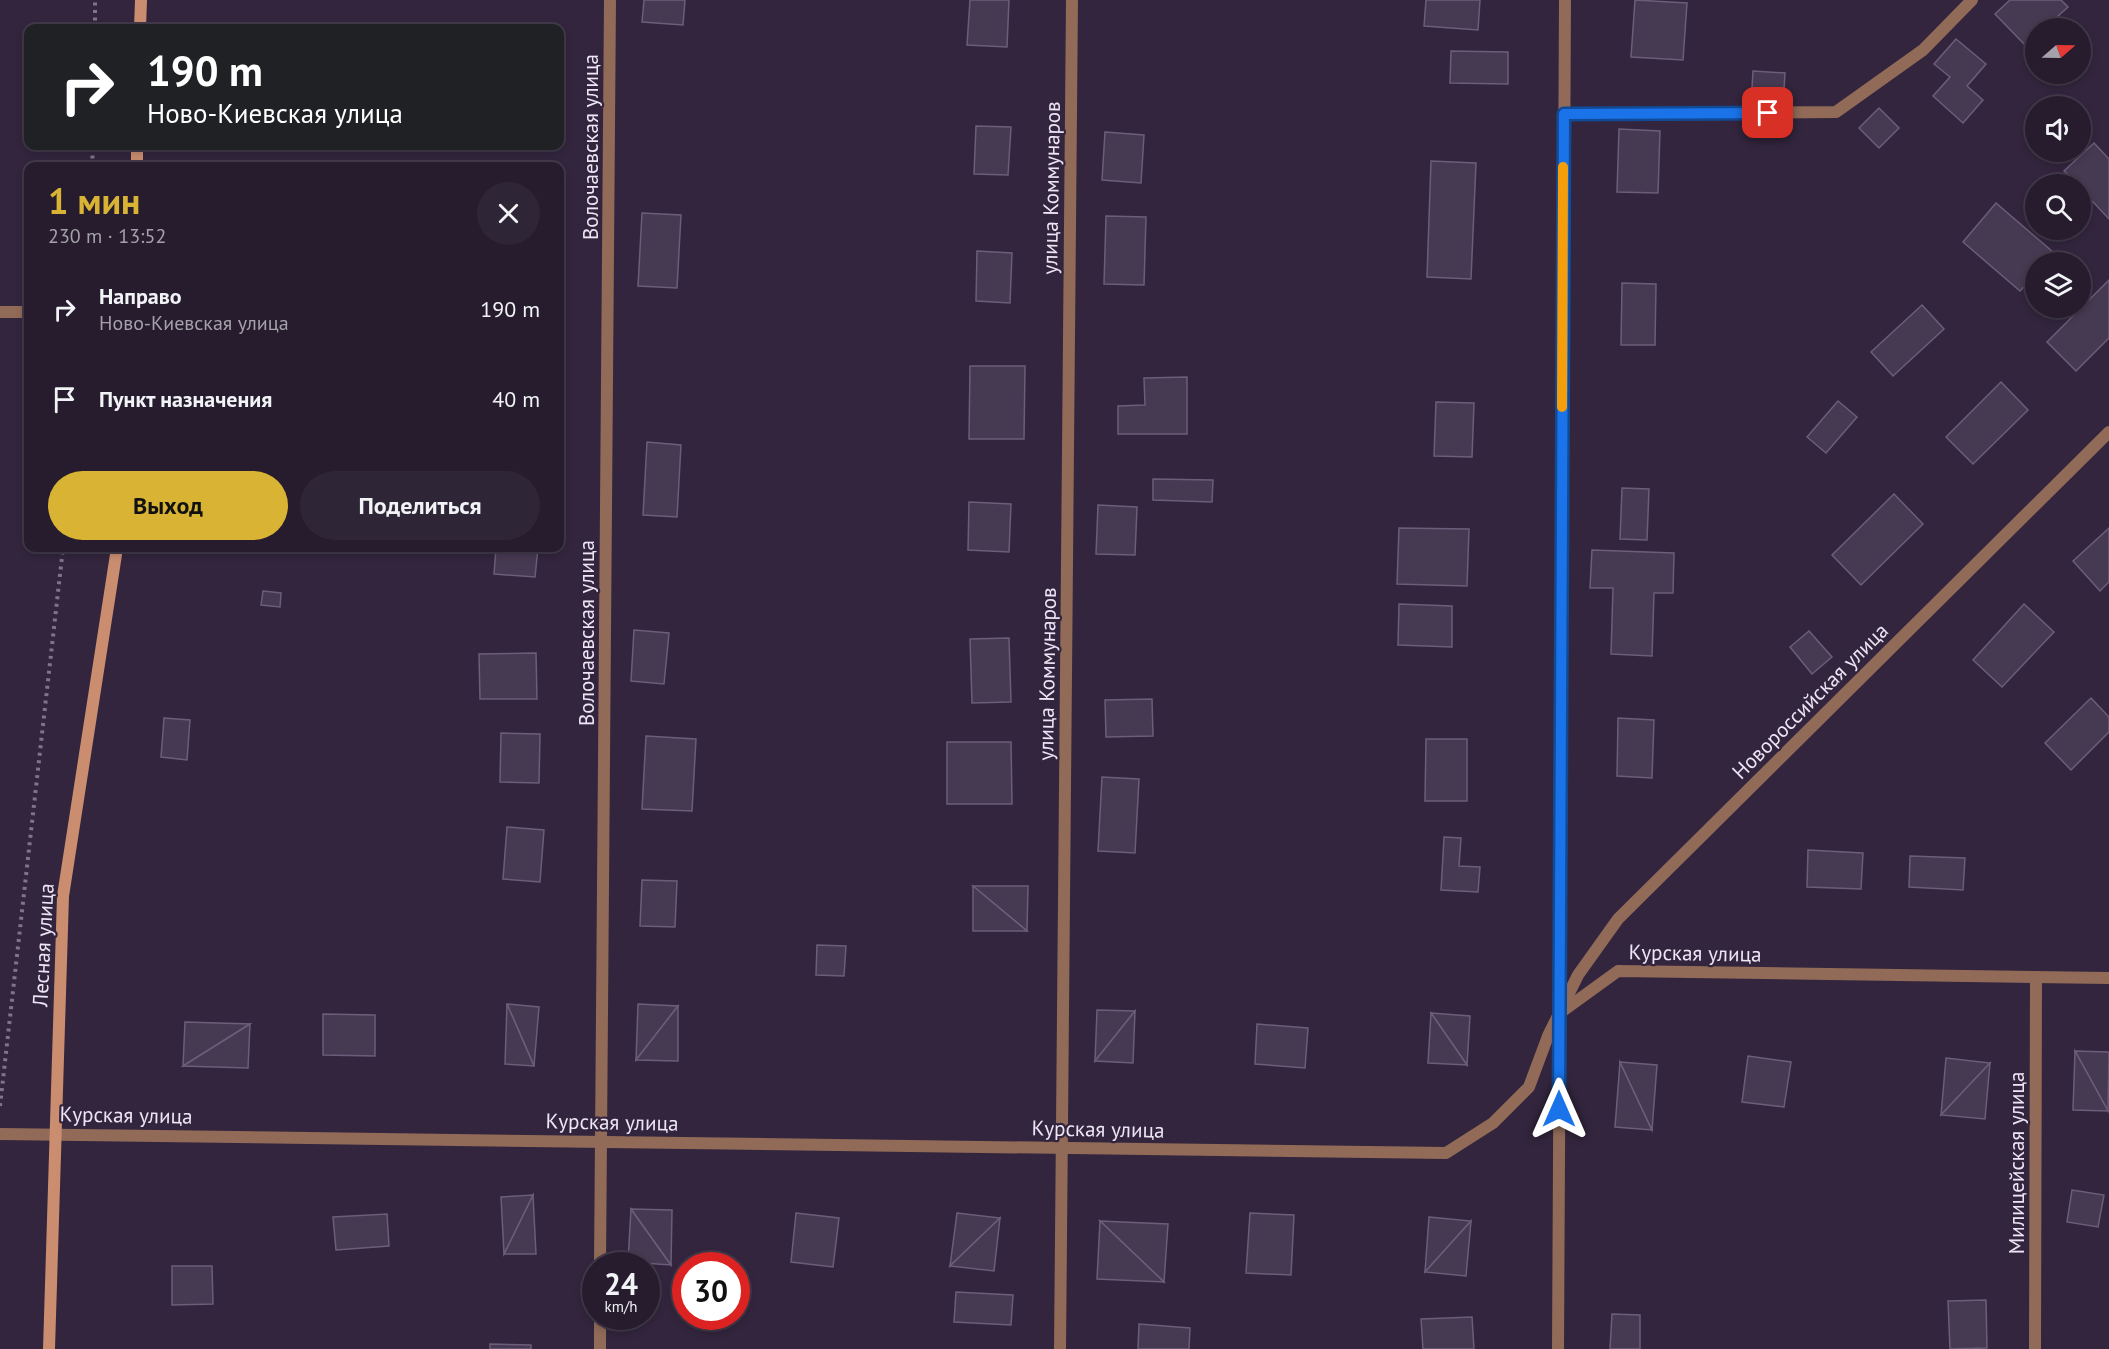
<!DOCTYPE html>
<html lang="ru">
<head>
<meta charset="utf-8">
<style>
	body { margin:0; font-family:"PT Sans",sans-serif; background:#2e2536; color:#f1f3f6; height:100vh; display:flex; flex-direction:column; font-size:22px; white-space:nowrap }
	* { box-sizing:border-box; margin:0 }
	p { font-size:20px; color:#a4a1aa }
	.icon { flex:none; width:33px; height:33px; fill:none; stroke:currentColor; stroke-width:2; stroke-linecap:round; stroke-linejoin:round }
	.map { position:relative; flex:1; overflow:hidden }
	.sheet { position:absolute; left:24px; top:162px; width:540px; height:390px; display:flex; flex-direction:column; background:#261c2e; border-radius:12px; box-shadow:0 3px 9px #0003,0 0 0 2px #423a4a }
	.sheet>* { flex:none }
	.top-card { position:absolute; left:24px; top:24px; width:540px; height:126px; border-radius:12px; box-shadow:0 3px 9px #0003,0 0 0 2px #423a4a; background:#202124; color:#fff; overflow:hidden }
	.needle { width:39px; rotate:70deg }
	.fabs { position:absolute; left:2025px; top:18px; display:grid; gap:12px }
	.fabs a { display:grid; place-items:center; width:66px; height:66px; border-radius:50%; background:#261c2e; box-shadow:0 3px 9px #0003,0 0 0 2px #423a4a; font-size:30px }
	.speed { position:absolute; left:582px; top:1252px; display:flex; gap:12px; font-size:30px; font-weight:700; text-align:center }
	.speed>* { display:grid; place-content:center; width:78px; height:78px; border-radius:50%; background:#261c2e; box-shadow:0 3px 9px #0003,0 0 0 2px #423a4a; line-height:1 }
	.speed small { font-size:15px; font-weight:400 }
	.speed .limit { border:9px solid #d22; background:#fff; color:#111 }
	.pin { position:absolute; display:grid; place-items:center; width:51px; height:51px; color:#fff; margin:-26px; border-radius:12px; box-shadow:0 3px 9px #0006 }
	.me { position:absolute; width:66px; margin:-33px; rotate:0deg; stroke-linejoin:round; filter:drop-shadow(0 0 4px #0008) }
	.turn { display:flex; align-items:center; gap:21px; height:126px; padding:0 24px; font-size:27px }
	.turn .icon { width:78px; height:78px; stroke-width:2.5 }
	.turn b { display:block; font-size:42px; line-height:51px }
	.round { display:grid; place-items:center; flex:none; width:63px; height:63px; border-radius:32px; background:#2e2536 }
	.headline { display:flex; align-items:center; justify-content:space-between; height:102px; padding:0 24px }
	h1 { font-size:36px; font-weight:600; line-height:45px; color:#d9b334 }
	.cta { display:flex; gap:12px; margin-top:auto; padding:12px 24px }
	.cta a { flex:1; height:69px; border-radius:36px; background:#d9b334; color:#111; font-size:24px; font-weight:600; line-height:69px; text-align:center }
	.cta a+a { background:#2e2536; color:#f1f3f6 }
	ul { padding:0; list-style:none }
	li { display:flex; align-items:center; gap:18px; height:90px; padding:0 24px }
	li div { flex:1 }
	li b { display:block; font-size:22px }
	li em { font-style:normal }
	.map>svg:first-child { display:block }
</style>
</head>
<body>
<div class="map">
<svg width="2109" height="1349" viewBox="0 0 2109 1349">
	<rect width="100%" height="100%" fill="#32253d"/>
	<!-- building -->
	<g fill="#463952" stroke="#6c5e7a" stroke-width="1.5">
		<path d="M644,0H685L683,25L642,22Z"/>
		<path d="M970,0H1009L1007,47L967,45Z"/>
		<path d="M1426,0H1480L1478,30L1424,26Z"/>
		<path d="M1635,0L1687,3L1683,60L1631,57Z"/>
		<path d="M2010,0H2061L2068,7L2045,28H2036V37L2026,46L1995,14Z"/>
		<path d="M1956,39L1986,64L1967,86L1983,100L1963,123L1933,96L1950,77L1934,64Z"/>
		<path d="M1451,51L1508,52V84L1450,83Z"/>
		<path d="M1753,71L1785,73L1783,106L1751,104Z"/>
		<path d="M1879,108L1899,128L1879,148L1859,128Z"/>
		<path d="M976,126L1011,127L1008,175L974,174Z"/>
		<path d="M1619,129L1660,131L1658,193L1617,192Z"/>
		<path d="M1105,132L1144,135L1141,183L1102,180Z"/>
		<path d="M2094,143L2109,159V219L2080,188V184L2064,171Z"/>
		<path d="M1431,161L1476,163L1471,279L1427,277Z"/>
		<path d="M1996,203L2053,252L2044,262H2036V273L2020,291L1963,242Z"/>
		<path d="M642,213L681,215L677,288L638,286Z"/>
		<path d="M1106,216L1146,217L1144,285L1104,284Z"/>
		<path d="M977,251L1012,253L1010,303L976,301Z"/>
		<path d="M2109,280V338L2076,371L2047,342Z"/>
		<path d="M1622,283L1656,284L1655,345H1621Z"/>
		<path d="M1922,305L1944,329L1893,376L1871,352Z"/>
		<path d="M970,366H1025L1024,439H969Z"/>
		<path d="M1187,377V434H1118V406L1145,405L1144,378Z"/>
		<path d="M2001,382L2028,410L1973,464L1946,437Z"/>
		<path d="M1838,401L1857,417L1826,453L1807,437Z"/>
		<path d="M1436,402L1474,403L1472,457L1434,456Z"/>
		<path d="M647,442L681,445L677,517L643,515Z"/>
		<path d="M1153,479L1213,480L1212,502L1153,500Z"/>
		<path d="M1622,488L1649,489L1647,540L1620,539Z"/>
		<path d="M1894,494L1923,524L1861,585L1832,555Z"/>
		<path d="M969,502L1011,504L1009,552L968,550Z"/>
		<path d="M1098,505L1137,507L1135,555L1096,554Z"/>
		<path d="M1399,528L1469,529L1467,586L1397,584Z"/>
		<path d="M2109,528V582L2100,591L2073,561Z"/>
		<path d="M496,548H538L535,577L494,574Z"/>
		<path d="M1592,550L1674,553L1673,593H1654L1652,656L1611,654L1613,588H1590Z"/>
		<path d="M263,591L281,593L280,607L261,605Z"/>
		<path d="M1399,604L1452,606V647L1398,645Z"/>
		<path d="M2024,604L2054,632L2002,687L1973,660Z"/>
		<path d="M634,630L669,633L664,684L631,681Z"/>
		<path d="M1809,631L1832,657L1812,674L1790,647Z"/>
		<path d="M1009,638L1011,702L972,703L970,639Z"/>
		<path d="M536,653L537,699H480L479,654Z"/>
		<path d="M2091,698L2109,717V732L2071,770L2045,743Z"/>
		<path d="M1152,699L1153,736L1106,737L1105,700Z"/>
		<path d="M164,718L190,720L187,760L161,757Z"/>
		<path d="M1618,718L1654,720L1652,778L1617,776Z"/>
		<path d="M501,733L540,734L539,783L500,782Z"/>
		<path d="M646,736L696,739L692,811L642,809Z"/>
		<path d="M1426,739H1467V801H1425Z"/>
		<path d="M947,742H1011L1012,804H947Z"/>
		<path d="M1102,777L1139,779L1135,853L1098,851Z"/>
		<path d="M507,827L544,830L540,882L503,879Z"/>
		<path d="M1444,837L1461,838L1459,866L1480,867L1478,892L1441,890Z"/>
		<path d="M1808,850L1863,853L1861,889L1807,887Z"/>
		<path d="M1910,856L1965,858L1963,890L1909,887Z"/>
		<path d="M642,880L677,881L675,927L640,926Z"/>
		<path d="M973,886H1028L1027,931Z"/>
		<path d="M973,886L1027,931H973Z"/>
		<path d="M817,945L846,946L844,976L816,975Z"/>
		<path d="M507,1004L539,1007L534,1066Z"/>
		<path d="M507,1004L534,1066L505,1064Z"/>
		<path d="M638,1004L678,1006L636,1060Z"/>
		<path d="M678,1006V1061L636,1060Z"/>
		<path d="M1097,1010L1135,1011L1095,1061Z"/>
		<path d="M1135,1011L1133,1063L1095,1061Z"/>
		<path d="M1431,1013L1470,1016L1467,1065Z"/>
		<path d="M1431,1013L1467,1065L1428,1063Z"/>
		<path d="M323,1014L375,1015V1056L323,1055Z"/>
		<path d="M185,1022L250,1024L183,1066Z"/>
		<path d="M250,1024L248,1068L183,1066Z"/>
		<path d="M1257,1024L1308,1028L1305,1068L1255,1064Z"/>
		<path d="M2075,1051L2109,1052L2108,1111Z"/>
		<path d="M2075,1051L2108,1111L2073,1110Z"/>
		<path d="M1748,1056L1791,1062L1784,1107L1742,1102Z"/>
		<path d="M1946,1058L1990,1063L1941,1115Z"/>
		<path d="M1620,1062L1652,1130L1615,1127Z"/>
		<path d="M1620,1062L1657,1065L1652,1130Z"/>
		<path d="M1990,1063L1985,1119L1941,1115Z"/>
		<path d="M2072,1190L2104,1195L2098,1227L2067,1222Z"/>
		<path d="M533,1195L536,1254H504Z"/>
		<path d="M533,1195L504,1254L501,1197Z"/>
		<path d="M631,1209L671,1265L628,1262Z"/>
		<path d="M631,1209L672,1210L671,1265Z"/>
		<path d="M796,1213L839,1218L833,1267L791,1262Z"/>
		<path d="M957,1213L1000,1218L950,1266Z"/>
		<path d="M1250,1213L1294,1215L1291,1275L1246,1273Z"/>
		<path d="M387,1214L389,1246L336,1250L333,1217Z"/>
		<path d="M1429,1217L1471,1221L1425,1272Z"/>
		<path d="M1000,1218L994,1271L950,1266Z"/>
		<path d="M1100,1221L1168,1224L1164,1282Z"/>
		<path d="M1100,1221L1164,1282L1097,1279Z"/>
		<path d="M1471,1221L1466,1276L1425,1272Z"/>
		<path d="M172,1266H212L213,1304L172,1305Z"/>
		<path d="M956,1292L1013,1295L1011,1325L954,1322Z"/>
		<path d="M1986,1300L1987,1348L1950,1349L1948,1301Z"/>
		<path d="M1612,1314L1640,1315V1349H1610Z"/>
		<path d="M1472,1317L1474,1349H1423L1421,1319Z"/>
		<path d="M1139,1324L1190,1328L1189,1349H1138Z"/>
		<path d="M490,1344L531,1345V1349H490Z"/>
	</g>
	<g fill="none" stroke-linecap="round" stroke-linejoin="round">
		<!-- path -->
		<g stroke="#7f7489" stroke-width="4" stroke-dasharray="3 4.5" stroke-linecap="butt">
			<path d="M95,28V0"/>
			<path d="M92,166L93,146"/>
			<path d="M0,1106L63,548"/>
		</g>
		<!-- lane -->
		<g stroke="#916a58" stroke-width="12">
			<path d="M0,312H28"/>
			<path d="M1560,1013L1618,971L2109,978"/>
		</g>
		<!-- street -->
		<g stroke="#916a58" stroke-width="12">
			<path d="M1564,114L1836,112L1923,50L1972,0"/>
			<path d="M0,1134L1446,1153L1493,1123L1529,1087L1548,1036L1578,975L1618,919L2109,432"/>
			<path d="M600,1266L610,0"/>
			<path d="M600,1349V1317"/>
			<path d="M1060,1349L1072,0"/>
			<path d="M1558,1349L1565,0"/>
			<path d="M2035,1349L2036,977"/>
		</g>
		<!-- secondary -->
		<g stroke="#ca8d6f" stroke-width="12">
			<path d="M140,28L141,0"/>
			<path d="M137,166V146"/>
			<path d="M49,1349L63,896L117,548"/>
		</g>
	</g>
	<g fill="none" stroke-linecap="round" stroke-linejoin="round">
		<defs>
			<path id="route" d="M1559,1109L1564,114L1768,113"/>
		</defs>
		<!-- route casing -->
		<use href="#route" stroke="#114b97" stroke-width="15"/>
		<!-- route -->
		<use href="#route" stroke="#1a73e8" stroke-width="10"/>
		<!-- slow -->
		<path stroke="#f59e0b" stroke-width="10" d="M1562,407L1563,167"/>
	</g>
	<g text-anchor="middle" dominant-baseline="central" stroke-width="4.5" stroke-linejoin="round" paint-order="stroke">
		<!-- street labels -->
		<g font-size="21" fill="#ede5f5" stroke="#32253d">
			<text transform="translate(590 147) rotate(-90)">Волочаевская улица</text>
			<text transform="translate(1051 188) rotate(-89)">улица Коммунаров</text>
			<text transform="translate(586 633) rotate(-90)">Волочаевская улица</text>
			<text transform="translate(1047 674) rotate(-89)">улица Коммунаров</text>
			<text transform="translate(1810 701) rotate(-45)">Новороссийская улица</text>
			<text transform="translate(43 945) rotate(-87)">Лесная улица</text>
			<text transform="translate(1695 953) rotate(1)">Курская улица</text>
			<text transform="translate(126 1115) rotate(1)">Курская улица</text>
			<text transform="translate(612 1122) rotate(1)">Курская улица</text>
			<text transform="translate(1098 1129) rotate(1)">Курская улица</text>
			<text transform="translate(2016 1163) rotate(-90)">Милицейская улица</text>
		</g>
	</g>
</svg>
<div class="fabs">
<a><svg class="needle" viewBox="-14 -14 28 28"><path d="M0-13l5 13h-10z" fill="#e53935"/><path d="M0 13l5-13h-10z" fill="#a4a1aa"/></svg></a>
<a><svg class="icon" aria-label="sound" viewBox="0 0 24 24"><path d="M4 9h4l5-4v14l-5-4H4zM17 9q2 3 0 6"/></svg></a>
<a><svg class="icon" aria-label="search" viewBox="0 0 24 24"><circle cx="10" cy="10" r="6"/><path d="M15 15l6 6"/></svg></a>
<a><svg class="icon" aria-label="layers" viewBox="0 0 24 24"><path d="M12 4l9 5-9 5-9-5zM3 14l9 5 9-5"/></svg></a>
</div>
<div class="speed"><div>24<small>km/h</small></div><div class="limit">30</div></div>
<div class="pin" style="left:1768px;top:113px;background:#d93025"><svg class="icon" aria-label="arrive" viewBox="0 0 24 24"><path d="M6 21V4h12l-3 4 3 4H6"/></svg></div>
<svg class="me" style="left:1559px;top:1109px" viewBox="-20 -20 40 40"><path d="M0-17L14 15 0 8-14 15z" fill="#1a73e8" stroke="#fff" stroke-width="4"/></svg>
<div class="top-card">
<div class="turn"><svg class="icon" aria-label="right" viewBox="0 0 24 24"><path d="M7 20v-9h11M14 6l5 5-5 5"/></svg><div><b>190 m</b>Ново-Киевская улица</div></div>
</div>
<section class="sheet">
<div class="headline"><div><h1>1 мин</h1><p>230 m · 13:52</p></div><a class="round"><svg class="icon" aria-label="close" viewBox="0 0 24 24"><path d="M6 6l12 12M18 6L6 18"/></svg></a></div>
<ul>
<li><svg class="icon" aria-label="right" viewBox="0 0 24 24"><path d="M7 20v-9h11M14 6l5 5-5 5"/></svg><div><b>Направо</b><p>Ново-Киевская улица</p></div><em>190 m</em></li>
<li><svg class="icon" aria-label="arrive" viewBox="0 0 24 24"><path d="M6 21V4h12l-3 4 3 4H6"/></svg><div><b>Пункт назначения</b></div><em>40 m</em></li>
</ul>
<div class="cta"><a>Выход</a><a>Поделиться</a></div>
</section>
</div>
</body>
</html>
